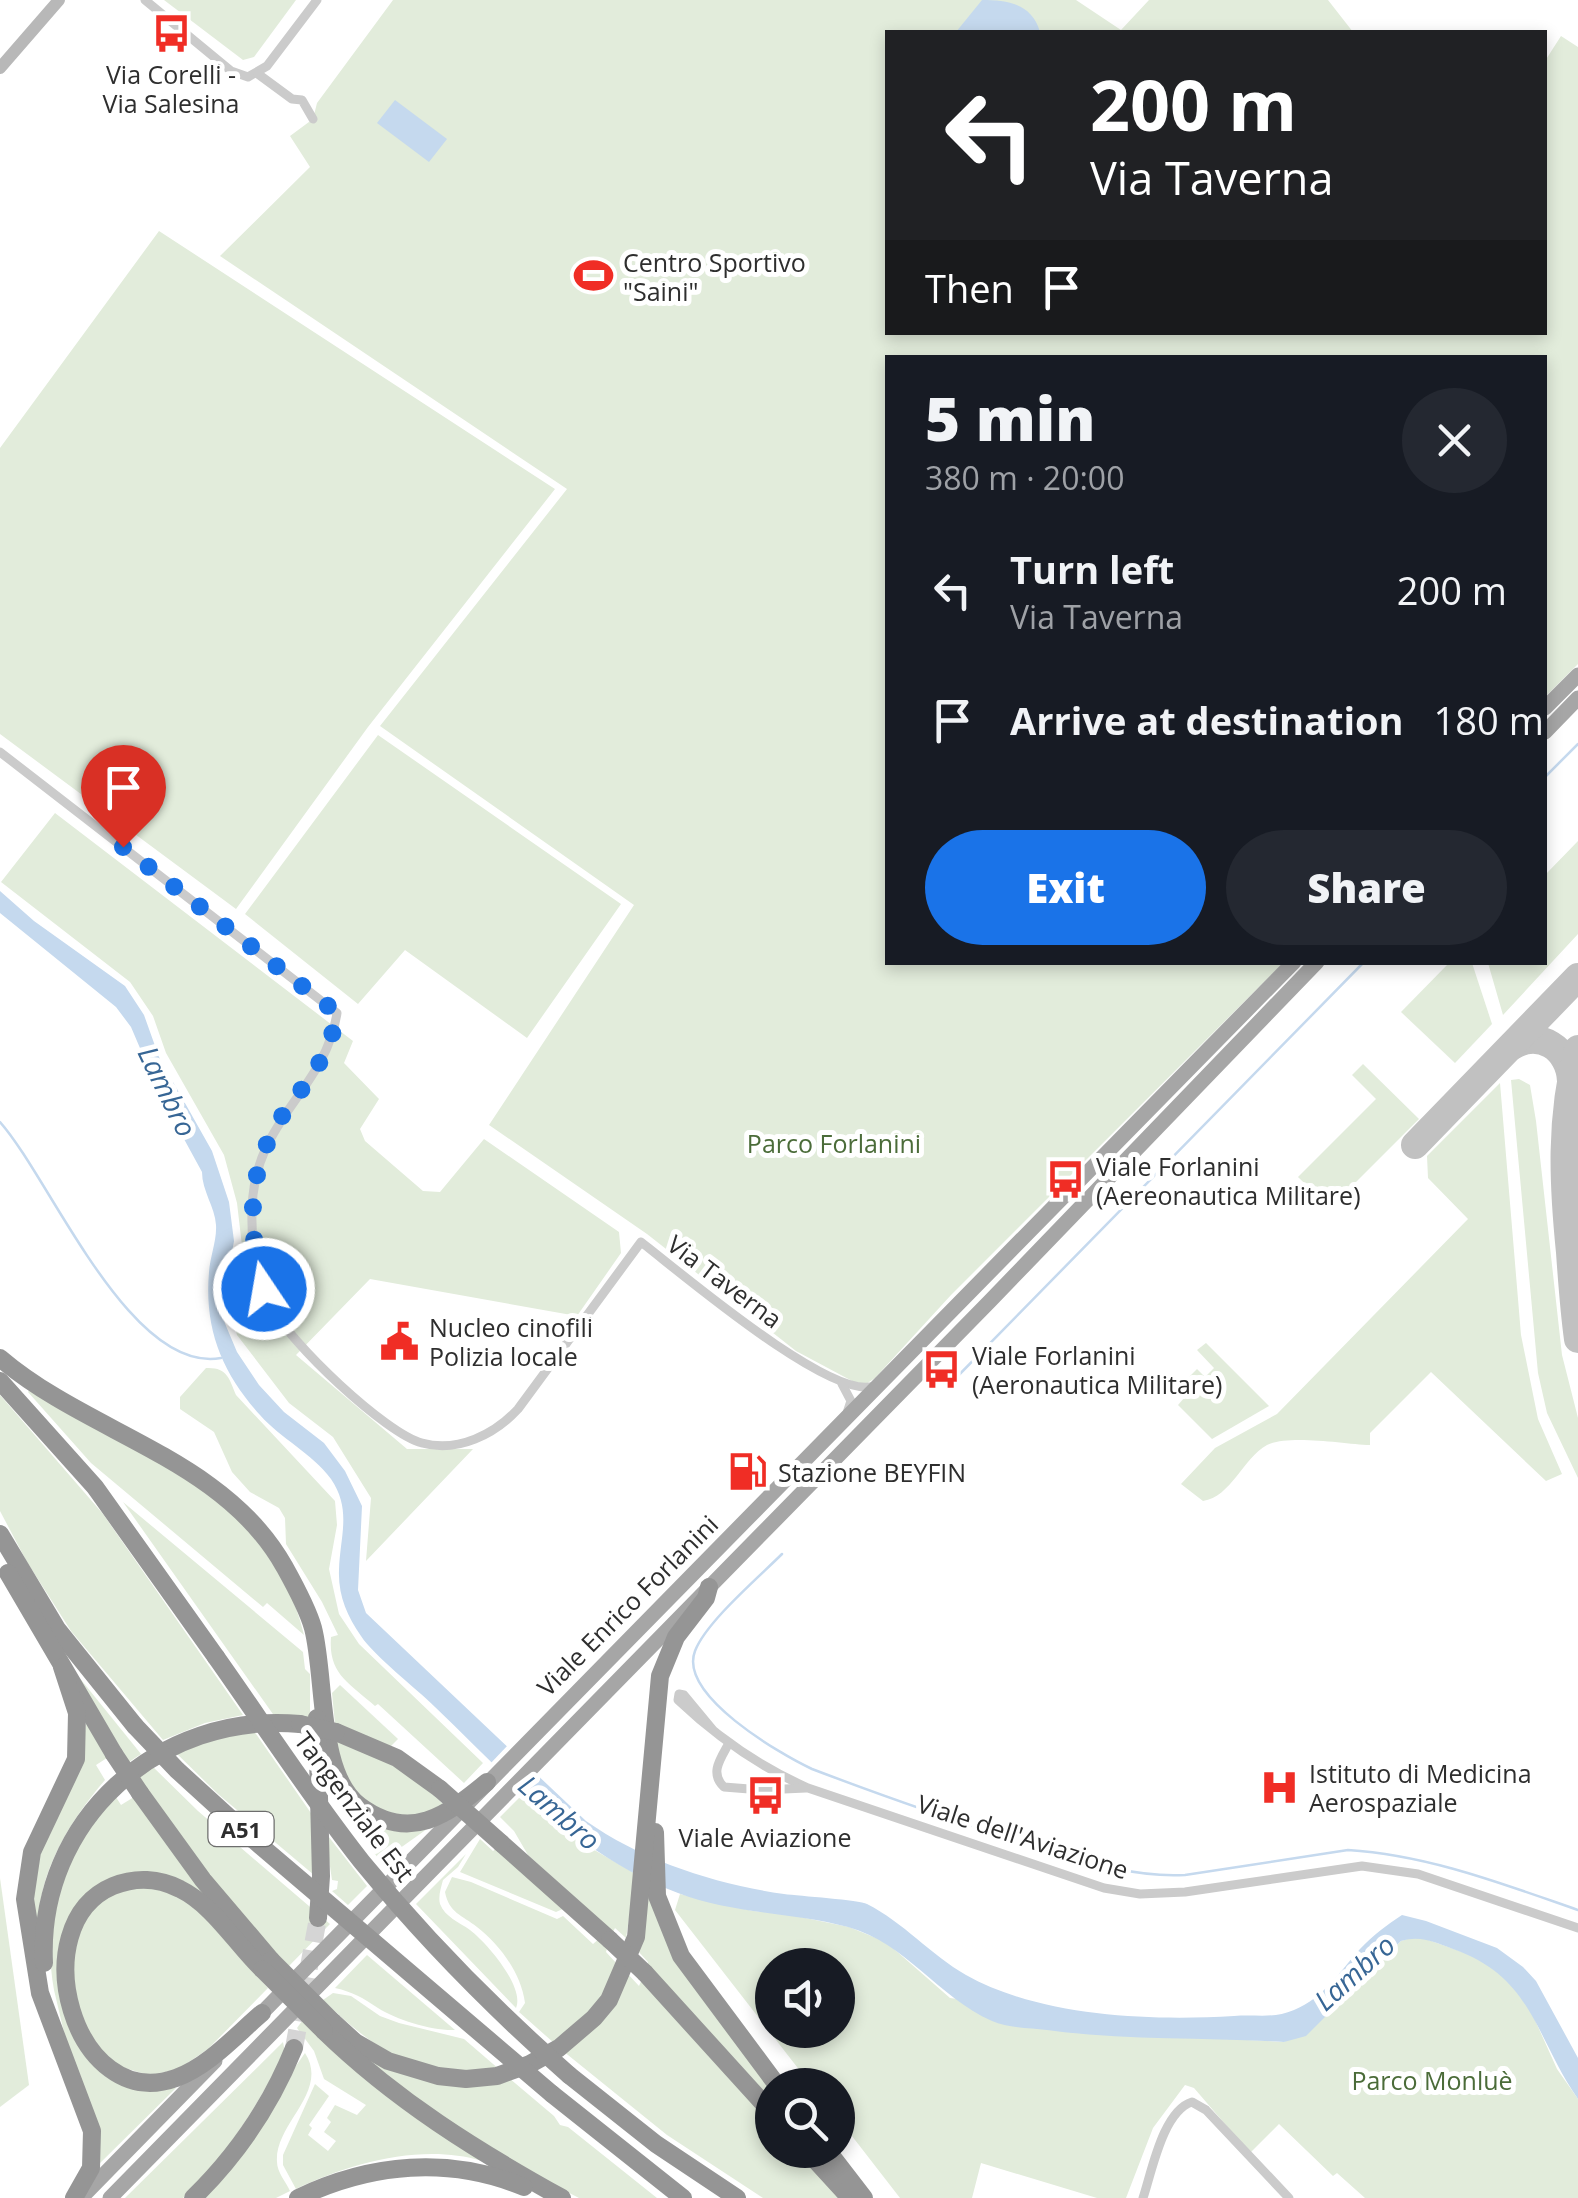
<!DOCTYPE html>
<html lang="en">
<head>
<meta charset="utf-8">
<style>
	body { margin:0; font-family:"Open Sans",sans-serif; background:#242831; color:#f1f3f6; height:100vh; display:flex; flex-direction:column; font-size:38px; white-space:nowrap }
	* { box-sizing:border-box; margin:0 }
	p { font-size:32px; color:#9ea1a6 }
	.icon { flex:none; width:55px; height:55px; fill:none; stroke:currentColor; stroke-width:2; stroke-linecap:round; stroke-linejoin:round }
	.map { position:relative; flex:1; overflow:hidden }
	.details { position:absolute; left:885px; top:355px; width:662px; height:610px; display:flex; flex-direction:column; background:#171b24; border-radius:0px; box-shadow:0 5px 15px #0003 }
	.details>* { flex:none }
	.guide { position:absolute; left:885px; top:30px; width:662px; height:305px; border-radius:0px; box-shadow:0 5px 15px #0003; background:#202124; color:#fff; overflow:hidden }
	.fabs { position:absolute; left:755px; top:1948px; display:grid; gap:20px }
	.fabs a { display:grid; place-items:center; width:100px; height:100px; border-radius:50%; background:#171b24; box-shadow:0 5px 15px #0003; font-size:50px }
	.pin { position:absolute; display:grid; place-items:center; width:85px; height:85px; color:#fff; margin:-102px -42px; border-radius:50% 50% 50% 0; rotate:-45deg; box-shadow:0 0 10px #0007 }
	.pin .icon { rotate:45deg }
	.me { position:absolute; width:110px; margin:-55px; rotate:348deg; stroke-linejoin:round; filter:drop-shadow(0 0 8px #0008) }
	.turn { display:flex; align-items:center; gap:35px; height:210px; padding:0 40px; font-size:45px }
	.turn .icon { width:130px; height:130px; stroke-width:2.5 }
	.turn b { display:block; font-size:70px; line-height:85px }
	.then { display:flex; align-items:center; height:95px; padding:0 40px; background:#0003; gap:20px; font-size:38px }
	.round { display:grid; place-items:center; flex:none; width:105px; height:105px; border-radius:52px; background:#242831 }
	.headline { display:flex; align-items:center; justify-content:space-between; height:170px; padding:0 40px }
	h1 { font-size:60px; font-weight:800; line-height:75px }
	.action { display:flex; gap:20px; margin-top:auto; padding:20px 40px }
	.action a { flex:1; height:115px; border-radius:60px; background:#1a73e8; color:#fff; font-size:40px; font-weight:800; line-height:115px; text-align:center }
	.action a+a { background:#242831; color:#f1f3f6 }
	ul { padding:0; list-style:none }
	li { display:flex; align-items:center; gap:30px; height:130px; padding:0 40px }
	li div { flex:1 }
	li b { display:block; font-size:38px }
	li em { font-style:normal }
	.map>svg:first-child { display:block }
</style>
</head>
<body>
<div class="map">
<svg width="1578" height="2198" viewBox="0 0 1578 2198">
	<rect width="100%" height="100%" fill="#fff"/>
	<!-- green -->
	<g fill="#e2ecdb" fill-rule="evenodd">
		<path d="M164,0H296L254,57L243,60Z"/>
		<path d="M393,0H1076L1121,30L1149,0H1328L1353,32H888V332H1545V61L1561,36L1578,47V664L1545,697V358H888V962L1283,963L951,1295L875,1378L866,1384L854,1382L796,1351L647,1234L489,1125L634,905L380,726L567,489L220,256L310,167L290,136L313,119L317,103Z"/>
		<path d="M159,231L555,489L368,727L236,909L0,734V448Z"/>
		<path d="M378,735L621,904L527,1038L405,950L358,1004L245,914Z"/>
		<path d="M55,813L353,1041L344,1063L379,1099L360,1129L365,1141L423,1191L440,1192L484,1139L619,1232L621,1253L577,1316L370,1279L296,1355L407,1449H473L366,1561L371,1498L333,1437L289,1403L237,1335L229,1305L242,1246L237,1203L224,1155L166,1053L153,1016L130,982L1,882Z"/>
		<path d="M1578,841V934L1503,1015L1488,963L1545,962V875Z"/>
		<path d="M1449,963H1472L1492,1024L1455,1063L1401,1012Z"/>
		<path d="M1363,1064L1419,1119L1330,1208L1298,1177L1376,1099L1352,1075Z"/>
		<path d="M1519,1079L1530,1085L1536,1121L1562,1355L1578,1418V1478L1547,1413L1538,1373L1511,1080Z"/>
		<path d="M1500,1083L1521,1335L1538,1419L1562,1474L1546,1481L1431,1372L1370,1433V1445C1344,1444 1289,1434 1267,1445C1243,1458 1231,1497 1203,1501L1181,1484L1215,1448L1277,1414L1468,1219L1428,1178L1427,1156Z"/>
		<path d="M1206,1343L1269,1406L1212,1439L1178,1405L1185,1397L1169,1381L1172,1375L1182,1384L1197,1369L1205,1377L1214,1368L1197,1350Z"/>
		<path d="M206,1368C227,1367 229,1378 236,1395L335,1501L337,1525L329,1569L339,1614L359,1644L483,1763L464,1783L378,1704L375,1706C349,1683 328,1674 331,1637L338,1635L322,1602L286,1544L285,1518L279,1508L250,1492L232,1472L214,1432L180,1409V1397Z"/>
		<path d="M30,1389C143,1451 271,1496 304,1635L267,1603L263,1607L91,1463L28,1392Z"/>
		<path d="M0,1395L103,1514L243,1715L205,1723L163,1740L71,1631L27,1562L0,1511Z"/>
		<path d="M123,1502L303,1652L305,1669L310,1674V1719L275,1717Z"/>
		<path d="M74,1671L141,1754L129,1762Z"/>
		<path d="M340,1685L398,1739L390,1747L335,1724L332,1693Z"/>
		<path d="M89,1722L110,1756L96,1765L105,1780C69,1822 37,1874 38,1931L30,1875L82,1756L86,1723Z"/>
		<path d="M252,1728L313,1816L314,1875L218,1794L172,1749Z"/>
		<path d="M331,1737C377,1753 408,1769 443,1804C418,1823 380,1818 356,1796C344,1785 338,1753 331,1737Z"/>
		<path d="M149,1763L198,1811L330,1924L289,1966L238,1915L135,1773Z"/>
		<path d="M325,1765L346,1801L427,1829L396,1851L391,1848L386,1853L390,1858L385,1867L324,1787Z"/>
		<path d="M524,1793L577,1840L636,1874L626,1938L615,1928L613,1932L528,1855L514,1831L500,1817Z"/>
		<path d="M114,1794L121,1805L134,1797L245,1939L201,1897L131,1874L63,1936L90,2058L176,2088L96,2167L54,1990C46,1946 51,1901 69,1859C79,1837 99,1815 114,1794Z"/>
		<path d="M325,1832L367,1886L348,1905L332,1891L337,1889L338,1881L332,1880Z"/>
		<path d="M480,1839L493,1851L497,1848L565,1908L556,1912L460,1872Z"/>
		<path d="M466,1854L458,1867L443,1880C441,1888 438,1896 440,1904C445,1917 459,1922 470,1930C487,1943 525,1987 516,2008L416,1904Z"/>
		<path d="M452,1877L471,1882L557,1919L563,1916L593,1944L601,1937L608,1945L606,1952L618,1965L600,2001L554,2043L519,2012L525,2003C521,1973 500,1945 477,1927C462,1915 449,1913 445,1892Z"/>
		<path d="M0,1878L29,2085L0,2107Z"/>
		<path d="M145,1885L188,1899L268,1988L208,2049L180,2068L151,2076L112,2064L82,2023L73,1984L74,1932L106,1894Z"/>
		<path d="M646,1890L662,1925L773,2085L772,2103L647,1966L648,1962L637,1950Z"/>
		<path d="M680,1894L753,1911L786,1914L849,1927L886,1942L950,1998L1247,2040L1284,2042L1337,2008L1401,1941L1417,1936L1474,1956L1497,1970L1526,2000L1557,2069L1578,2099V2198H1365L1337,2173L1333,2176L1279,2124L1250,2153L1194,2088L1185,2085L1153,2128L1126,2198H1097L981,2163L972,2198H900L838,2118V2085H811L675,1910ZM772,1965H838V2030H772Z"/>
		<path d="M367,1955L455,2030C432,2031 397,2020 378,2008C363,1998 353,1992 335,1988Z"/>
		<path d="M626,1972L639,1986L643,1977L772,2117V2150H802L845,2198H763L667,2135L563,2051Z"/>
		<path d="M333,1993L351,1996L380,2016L399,2023L464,2039L500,2070C418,2077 381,2056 323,2000Z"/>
		<path d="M302,2021L482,2161C422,2143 351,2163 296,2189L283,2165V2155L315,2084L329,2096L309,2125L312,2128L308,2135L328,2151L336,2141L324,2132L331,2122L327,2118L335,2105L357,2115L366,2105L324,2079L314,2051L297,2028Z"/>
		<path d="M283,2042L285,2053C256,2107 228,2154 183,2198H125Z"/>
		<path d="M350,2044L383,2066L509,2078L554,2116L560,2125L568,2127L657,2198H579L515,2165L419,2103Z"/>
		<path d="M305,2053C330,2092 274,2124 277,2162C277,2172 286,2182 290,2191L276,2198H203Z"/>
	</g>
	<!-- water -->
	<g fill="#c5d9ee">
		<path d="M982,0C1008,0 1032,4 1040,32H956Z"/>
		<path d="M395,100L447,139L429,162L377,123Z"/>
		<path d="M0,891L34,921L125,986L144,1015L159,1057L212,1151L229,1202L234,1241L221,1314L237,1352L259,1385L284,1412L324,1443L345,1471L362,1506L358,1590L366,1613L586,1821C643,1861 715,1884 784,1894C799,1896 860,1900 867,1904C903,1922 931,1955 966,1975C1041,2017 1151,2021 1234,2016C1256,2014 1273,2019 1294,2010C1324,1998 1340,1971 1360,1949C1373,1935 1387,1925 1402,1915L1426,1921L1497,1948L1523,1967L1536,1981L1578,2058V2099C1535,2037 1533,1977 1453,1949C1434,1942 1421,1935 1401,1941L1306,2036L1284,2042C1204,2037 1126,2041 1047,2030C1030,2028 1008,2028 992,2021C938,1997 906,1943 848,1927C792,1912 732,1914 678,1893C577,1855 510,1779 435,1707C416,1688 374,1656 361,1636C347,1616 338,1595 339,1570C340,1536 352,1510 331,1479C312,1453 281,1439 260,1415C222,1373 204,1329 209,1272C210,1257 217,1240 216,1225C215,1207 202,1191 202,1172L160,1095L131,1027L116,1007L0,913Z"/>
	</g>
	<!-- pier -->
	<path fill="#fff" d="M509,1744L541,1776L521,1797L489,1765Z"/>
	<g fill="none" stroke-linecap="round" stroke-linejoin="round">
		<!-- stream -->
		<g stroke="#c5d9ee" stroke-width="2.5">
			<path d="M1545,777L1578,744"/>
			<path d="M0,1122C50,1178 130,1375 221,1358"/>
			<path d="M950,1384L1364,962"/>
			<path d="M782,1554C759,1577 706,1622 695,1651C678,1695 780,1754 812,1769C883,1796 954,1821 1026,1843C1079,1859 1130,1878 1185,1875L1348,1850C1428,1855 1503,1884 1578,1910"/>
		</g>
		<!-- taxiway -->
		<g stroke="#c1c1c1" stroke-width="28">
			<path d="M1511,1047C1539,1028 1570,1049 1571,1081"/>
			<path d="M1578,1049C1560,1118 1563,1183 1570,1252C1572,1281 1574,1310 1578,1339"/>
			<path d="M1415,1145L1578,977"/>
		</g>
		<!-- highway-tunnel -->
		<path stroke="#d5d5d5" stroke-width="18" stroke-dasharray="18 9" stroke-linecap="butt" d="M294,2048L318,1918"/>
		<!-- street -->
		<g stroke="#cbcbcb" stroke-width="9">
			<path d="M145,0L231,71L248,77L267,66L317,0"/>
			<path d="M258,74L292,99L302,100L313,119"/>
			<path d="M0,752L337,1013C325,1092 253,1119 252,1211C251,1244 257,1278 272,1307C289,1342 386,1434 422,1443C458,1453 495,1434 518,1409L641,1242C680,1272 831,1401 874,1386"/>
			<path d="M842,1384L851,1401L847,1413"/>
			<path d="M713,1730L684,1695L679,1694L678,1700C717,1737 758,1766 808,1788L1104,1888L1140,1894L1185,1892L1362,1866L1418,1874L1578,1928"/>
			<path d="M729,1743C721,1758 709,1773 724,1787L762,1790L806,1788"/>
			<path d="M1143,2198C1152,2171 1163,2111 1192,2102L1206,2110L1289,2198"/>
		</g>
		<!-- secondary -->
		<path stroke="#b8b8b8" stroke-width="12" d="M0,68L59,0"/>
		<!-- primary -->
		<g stroke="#a6a6a6" stroke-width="15">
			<path d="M1545,708L1578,675"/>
			<path d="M1545,732L1578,698"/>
			<path d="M255,2020L1294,962"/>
			<path d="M81,2198L215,2061"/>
			<path d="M110,2198L990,1301L1317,962"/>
		</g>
		<!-- highway -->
		<g stroke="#959595" stroke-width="18">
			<path d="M0,1358C89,1434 223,1458 284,1566C294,1584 307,1607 313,1628C326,1678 317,1775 360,1806C410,1843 447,1815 487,1782"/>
			<path d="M0,1381L95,1487L216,1657"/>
			<path d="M0,1534L57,1629L135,1726"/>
			<path d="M8,1573L114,1754"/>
			<path d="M62,1667L77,1713L76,1759L32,1852L25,1899L40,1993L92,2131L91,2168L74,2198"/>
			<path d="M317,1718L321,1876L318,1918"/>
			<path d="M336,1732L397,1758L440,1789"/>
			<path d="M140,1793L203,1880L271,1960"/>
			<path d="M655,1832L657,1896L681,1956L777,2085"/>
			<path d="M501,1843L610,1940"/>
			<path d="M44,1963C37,1820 160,1711 300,1724"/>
			<path d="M262,1969C236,1944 213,1905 180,1889C159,1878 135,1877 113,1886C21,1925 74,2115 176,2078C209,2066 236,2035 262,2013"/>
			<path d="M645,1973L772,2113"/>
			<path d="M333,2022L355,2042L388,2061L438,2076L466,2079L497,2076L530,2064L559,2048L594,2018L609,2000L636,1937L660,1676L676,1637L706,1598L709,1587"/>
			<path d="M324,2031C395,2100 477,2151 562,2198"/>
			<path d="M569,2075L656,2144L737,2198"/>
			<path d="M552,2094L683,2198"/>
			<path d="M806,2150L850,2198"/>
			<path d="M827,2150L864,2198"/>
			<path d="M193,2198C237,2155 271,2105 294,2048"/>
			<path d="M298,2198C371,2163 449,2156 524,2187"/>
		</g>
		<!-- highway-bridge -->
		<g stroke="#959595" stroke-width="18">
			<path d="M216,1657C264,1725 310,1796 362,1862C425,1939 494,2009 569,2075"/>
			<path d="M300,1724L336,1732"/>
			<path d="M135,1726L177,1770L255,1841L552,2094"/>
			<path d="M114,1754L140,1793"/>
			<path d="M440,1789L501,1843"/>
			<path d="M610,1940L645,1973"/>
			<path d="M271,1960L333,2022"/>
			<path d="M262,1969L324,2031"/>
		</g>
	</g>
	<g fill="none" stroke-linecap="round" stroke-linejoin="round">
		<!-- route -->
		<path stroke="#1a73e8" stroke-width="18" stroke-dasharray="0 32.4" d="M123,847L337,1013C331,1053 310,1078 287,1109C247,1164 246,1225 264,1289"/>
	</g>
	<!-- icons -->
	<defs>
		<symbol id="bus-bare" viewBox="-9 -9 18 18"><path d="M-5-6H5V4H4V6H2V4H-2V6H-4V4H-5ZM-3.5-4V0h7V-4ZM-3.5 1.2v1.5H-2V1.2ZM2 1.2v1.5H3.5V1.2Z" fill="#f02d25" stroke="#fff" stroke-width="2.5" paint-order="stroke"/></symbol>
		<symbol id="stadium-bare" viewBox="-9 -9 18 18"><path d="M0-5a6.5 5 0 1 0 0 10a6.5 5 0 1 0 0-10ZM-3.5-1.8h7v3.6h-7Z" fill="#f02d25" stroke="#fff" stroke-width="2.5" paint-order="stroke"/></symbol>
		<symbol id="civic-bare" viewBox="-9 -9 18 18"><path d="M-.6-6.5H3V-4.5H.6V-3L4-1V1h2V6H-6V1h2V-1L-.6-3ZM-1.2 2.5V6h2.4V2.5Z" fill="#f02d25" stroke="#fff" stroke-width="2.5" paint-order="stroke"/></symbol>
		<symbol id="fuel-bare" viewBox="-9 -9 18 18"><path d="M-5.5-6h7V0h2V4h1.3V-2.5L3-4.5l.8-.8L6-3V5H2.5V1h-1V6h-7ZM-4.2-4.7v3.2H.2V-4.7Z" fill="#f02d25" stroke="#fff" stroke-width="2.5" paint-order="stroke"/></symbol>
		<symbol id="hospital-bare" viewBox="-9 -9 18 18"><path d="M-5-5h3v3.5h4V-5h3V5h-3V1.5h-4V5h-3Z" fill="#f02d25" stroke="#fff" stroke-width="2.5" paint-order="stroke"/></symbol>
	</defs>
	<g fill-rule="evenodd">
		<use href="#bus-bare" x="144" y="6" width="55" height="55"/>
		<use href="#stadium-bare" x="566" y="248" width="55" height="55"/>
		<use href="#bus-bare" x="1038" y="1152" width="55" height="55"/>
		<use href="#civic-bare" x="372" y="1314" width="55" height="55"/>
		<use href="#bus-bare" x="914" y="1342" width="55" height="55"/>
		<use href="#fuel-bare" x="720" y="1444" width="55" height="55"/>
		<use href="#hospital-bare" x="1252" y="1760" width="55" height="55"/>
		<use href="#bus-bare" x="738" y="1768" width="55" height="55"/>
	</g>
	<g text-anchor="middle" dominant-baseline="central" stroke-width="10" stroke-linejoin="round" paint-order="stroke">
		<!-- shield labels -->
		<rect fill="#fff" stroke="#6d6d6d" stroke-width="2.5" x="208.5" y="1812" width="65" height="34" rx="8"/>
		<g font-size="22" font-weight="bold" fill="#2e2e2e">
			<text x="241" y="1829">A51</text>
		</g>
		<!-- poi labels -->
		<g font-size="25" fill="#2e2e2e" stroke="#fff" text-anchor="start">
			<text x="171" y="74" text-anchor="middle">Via Corelli -<tspan x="171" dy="29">Via Salesina</tspan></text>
			<text x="623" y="262">Centro Sportivo<tspan x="623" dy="29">"Saini"</tspan></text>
			<text x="1096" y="1166">Viale Forlanini<tspan x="1096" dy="29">(Aereonautica Militare)</tspan></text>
			<text x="429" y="1327">Nucleo cinofili<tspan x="429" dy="29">Polizia locale</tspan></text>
			<text x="972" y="1355">Viale Forlanini<tspan x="972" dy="29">(Aeronautica Militare)</tspan></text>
			<text x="778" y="1472">Stazione BEYFIN</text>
			<text x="1309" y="1773">Istituto di Medicina<tspan x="1309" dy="29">Aerospaziale</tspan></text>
			<text x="765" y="1837" text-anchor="middle">Viale Aviazione</text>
		</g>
		<!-- park labels -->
		<g font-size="25" fill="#4b6c39" stroke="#fff">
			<text x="834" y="1143">Parco Forlanini</text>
			<text x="1432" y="2080">Parco Monluè</text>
		</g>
		<!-- street labels -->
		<g font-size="25" fill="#2e2e2e" stroke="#fff">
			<text transform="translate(725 1281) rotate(37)">Via Taverna</text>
			<text transform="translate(627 1605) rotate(-45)">Viale Enrico Forlanini</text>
			<text transform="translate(355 1806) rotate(53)">Tangenziale Est</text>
			<text transform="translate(1023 1836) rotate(18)">Viale dell'Aviazione</text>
		</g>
		<!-- water labels -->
		<g font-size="28" font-style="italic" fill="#376695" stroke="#fff">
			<text transform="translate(168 1091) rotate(64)">Lambro</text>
			<text transform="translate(560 1812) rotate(41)">Lambro</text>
			<text transform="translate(1354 1972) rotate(-42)">Lambro</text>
		</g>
	</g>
</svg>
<div class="fabs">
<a><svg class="icon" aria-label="sound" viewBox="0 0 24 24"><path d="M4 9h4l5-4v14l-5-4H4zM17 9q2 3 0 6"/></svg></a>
<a><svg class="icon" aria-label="search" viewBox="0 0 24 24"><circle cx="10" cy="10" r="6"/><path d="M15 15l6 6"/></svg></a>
</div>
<div class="pin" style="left:123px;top:847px;background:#d93025"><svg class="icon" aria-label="arrive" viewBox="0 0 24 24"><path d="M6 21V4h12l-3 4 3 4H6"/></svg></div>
<svg class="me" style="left:264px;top:1289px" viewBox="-20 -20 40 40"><circle r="17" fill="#1a73e8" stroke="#fff" stroke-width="3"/><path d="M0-11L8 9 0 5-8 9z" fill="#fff"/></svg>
<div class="guide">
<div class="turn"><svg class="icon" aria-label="left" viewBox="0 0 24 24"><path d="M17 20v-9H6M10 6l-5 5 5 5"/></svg><div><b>200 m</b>Via Taverna</div></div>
<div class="then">Then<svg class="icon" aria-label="arrive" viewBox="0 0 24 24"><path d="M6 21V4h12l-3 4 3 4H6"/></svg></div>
</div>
<section class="details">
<div class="headline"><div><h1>5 min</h1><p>380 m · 20:00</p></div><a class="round"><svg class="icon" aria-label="close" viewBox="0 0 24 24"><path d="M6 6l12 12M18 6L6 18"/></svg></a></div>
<ul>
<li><svg class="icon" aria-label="left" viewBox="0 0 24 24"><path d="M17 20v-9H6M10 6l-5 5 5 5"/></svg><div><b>Turn left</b><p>Via Taverna</p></div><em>200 m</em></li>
<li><svg class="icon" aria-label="arrive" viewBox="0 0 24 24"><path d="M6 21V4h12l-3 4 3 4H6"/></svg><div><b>Arrive at destination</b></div><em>180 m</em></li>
</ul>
<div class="action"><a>Exit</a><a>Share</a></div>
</section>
</div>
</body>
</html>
